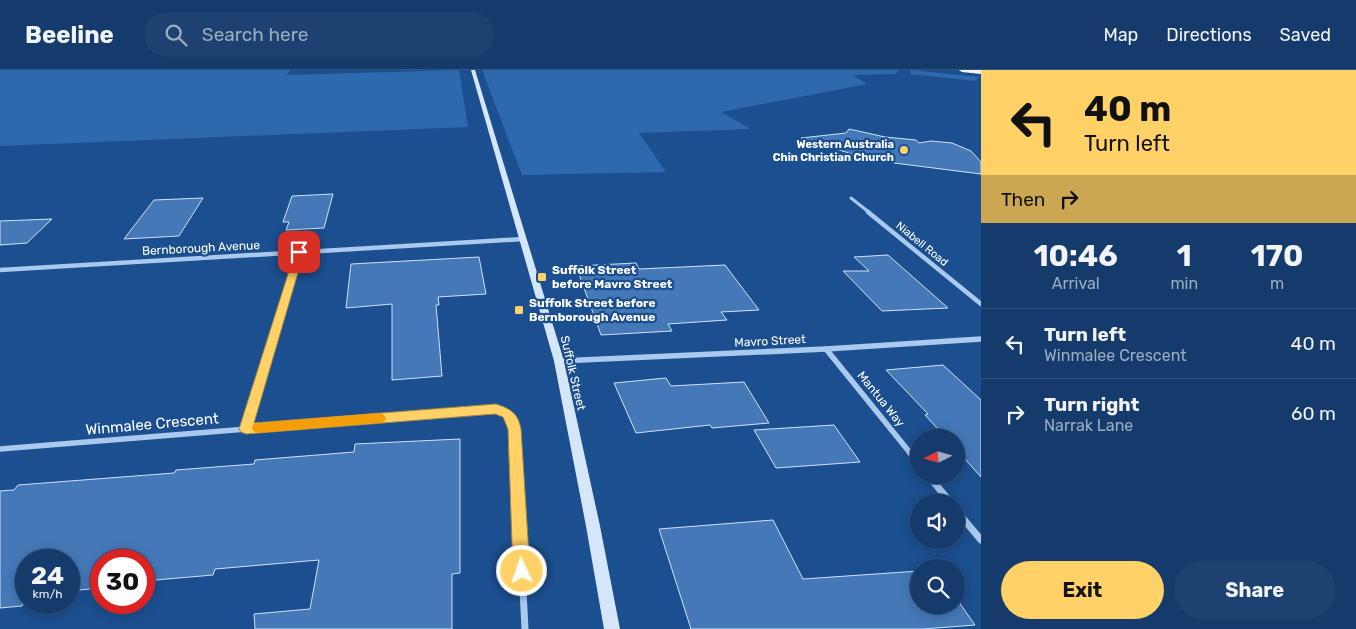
<!DOCTYPE html>
<html lang="en">
<head>
<meta charset="utf-8">
<style>
	body { margin:0; font-family:Rubik,sans-serif; background:#1d4271; color:#f1f3f6; height:100vh; display:flex; flex-direction:column; font-size:19px; white-space:nowrap }
	* { box-sizing:border-box; margin:0 }
	p { font-size:16px; color:#9dadc1 }
	.icon { flex:none; width:28px; height:28px; fill:none; stroke:currentColor; stroke-width:2; stroke-linecap:round; stroke-linejoin:round }
	.map { position:relative; flex:1; overflow:hidden }
	.sheet { display:flex; flex-direction:column; background:#143b6b; width:375px }
	.sheet>* { flex:none }
	.hud { background:#ffd166; color:#111; overflow:hidden }
	.needle { width:32px; rotate:264deg }
	.controls { position:absolute; left:910px; top:359px; display:grid; gap:10px }
	.controls a { display:grid; place-items:center; width:55px; height:55px; border-radius:50%; background:#143b6b; box-shadow:0 2px 12px #0003,0 0 0 1px #33557e; font-size:25px }
	.speed { position:absolute; left:15px; top:479px; display:flex; gap:10px; font-size:25px; font-weight:700; text-align:center }
	.speed>* { display:grid; place-content:center; width:65px; height:65px; border-radius:50%; background:#143b6b; box-shadow:0 2px 12px #0003,0 0 0 1px #33557e; line-height:1 }
	.speed small { font-size:12px; font-weight:400 }
	.speed .limit { border:8px solid #d22; background:#fff; color:#111 }
	.pin { position:absolute; display:grid; place-items:center; width:42px; height:42px; color:#fff; margin:-21px; border-radius:10px; box-shadow:0 2px 8px #0006 }
	.me { position:absolute; width:55px; margin:-28px; rotate:357deg; stroke-linejoin:round; filter:drop-shadow(0 0 4px #0008) }
	.turn { display:flex; align-items:center; gap:18px; height:105px; padding:0 20px; font-size:22px }
	.turn .icon { width:65px; height:65px; stroke-width:2.5 }
	.turn b { display:block; font-size:35px; line-height:42px }
	.then { display:flex; align-items:center; height:48px; padding:0 20px; background:#0003; gap:10px; font-size:19px }
	.eta { display:flex; justify-content:space-evenly; align-items:center; height:85px; text-align:center }
	.eta b { font-size:30px; font-weight:700; line-height:35px }
	.cta { display:flex; gap:10px; margin-top:auto; padding:10px 20px }
	.cta a { flex:1; height:58px; border-radius:30px; background:#ffd166; color:#111; font-size:20px; font-weight:700; line-height:58px; text-align:center }
	.cta a+a { background:#1d4271; color:#f1f3f6 }
	ul { padding:0; list-style:none }
	li { display:flex; align-items:center; gap:15px; height:70px; padding:0 20px; border-top:1px solid #33557e }
	li div { flex:1 }
	li b { display:block; font-size:19px }
	li em { font-style:normal }
	header { display:flex; align-items:center; gap:30px; box-sizing:border-box; height:70px; padding:0 25px; background:#143b6b; border-bottom:1px solid #33557e }
	header strong { font-size:24px }
	nav { display:flex; gap:28px; margin-inline-start:auto; font-size:18px }
	.search { width:350px; height:45px; background:#1d4271; display:flex; align-items:center; gap:12px; box-sizing:border-box; padding:0 18px; border-radius:28px; color:#9dadc1; font-size:19px }
	main { display:flex; flex:1; min-height:0 }
	.map>svg:first-child { display:block }
</style>
</head>
<body>
<header>
<strong>Beeline</strong>
<div class="search"><svg class="icon" aria-label="search" viewBox="0 0 24 24"><circle cx="10" cy="10" r="6"/><path d="M15 15l6 6"/></svg>Search here</div>
<nav><a>Map</a><a>Directions</a><a>Saved</a></nav>
</header>
<main>
<div class="map">
<svg width="981" height="559" viewBox="0 0 981 559">
	<rect width="100%" height="100%" fill="#1b4f8f"/>
	<!-- green -->
	<g fill="#2e69ad">
		<path d="M0,0H290L287,5L459,0L468,57L0,76Z"/>
		<path d="M482,0H899L896,4L853,5L867,14L721,42L751,59L639,63L666,102L522,105Z"/>
		<path d="M911,0L979,7L975,11L910,4Z"/>
	</g>
	<!-- building -->
	<g fill="#4478b7" stroke="#cfe3fa">
		<path d="M849,59L885,67L916,70L919,73L931,71L952,73L971,81L981,92V104L894,93L890,85H855L801,68L846,63Z"/>
		<path d="M333,124L324,158L286,160L289,152H283L292,126Z"/>
		<path d="M203,128L179,166L124,169L154,130Z"/>
		<path d="M52,149L27,173L0,175V151Z"/>
		<path d="M888,185L948,238L882,241L843,201H869L854,187Z"/>
		<path d="M479,187L486,224L438,227L439,235H436L442,306L392,310V234L346,238L351,194Z"/>
		<path d="M636,193L639,199L725,195L759,240L721,242L727,250L668,254L672,261L601,265L576,196Z"/>
		<path d="M943,295L981,330V407L956,379V368H946L925,345L928,344L886,300Z"/>
		<path d="M666,308L671,316L744,312L769,353L712,358L710,355L636,363L614,313Z"/>
		<path d="M834,355L860,392L776,398L754,360Z"/>
		<path d="M460,369V503L452,504V559H255L254,544L310,539L319,490L215,499L213,505L144,511V490H101V518L69,521V490H52L51,482L47,490H26V528L22,536L0,538V421L14,420L18,415L174,403L176,400L254,394L255,390L354,382L355,374Z"/>
		<path d="M773,450L803,509L919,501V535H956V528L975,555L923,559H691L659,459Z"/>
	</g>
	<g fill="none" stroke-linecap="round" stroke-linejoin="round">
		<!-- street-far3 -->
		<path stroke="#a9c9ee" stroke-width="3" d="M851,128L870,143"/>
		<!-- street-far2 -->
		<g stroke="#a9c9ee" stroke-width="4.5">
			<path d="M868,142L981,234"/>
			<path d="M0,200L523,169"/>
			<path d="M279,248L299,182"/>
		</g>
		<!-- street-far1 -->
		<g stroke="#a9c9ee" stroke-width="5.5">
			<path d="M826,279L911,384"/>
			<path d="M559,291L826,279L981,269"/>
			<path d="M246,359L280,247"/>
			<path d="M0,379L496,339C518,349 515,362 516,384"/>
		</g>
		<!-- street -->
		<g stroke="#a9c9ee" stroke-width="7">
			<path d="M516,382L525,559"/>
			<path d="M910,382L919,393"/>
			<path d="M928,405L950,432"/>
			<path d="M956,440L981,470"/>
		</g>
		<!-- secondary -->
		<path fill="#d6e6fa" fill-rule="evenodd" d="M471,0H475L564,291L600,456L620,559H604L586,456L554,291Z"/>
		<!-- primary -->
		<path fill="#f0f6ff" fill-rule="evenodd" d="M959,0H981V4L962,2Z"/>
	</g>
	<!-- route -->
	<path fill="#ffd166" stroke="#a68842" d="M299,179L304,182L254,353L496,334C511,339 518,343 521,359L530,501L528,506L522,509L516,506L513,501L508,359L503,347L495,344L246,364L241,362L239,359L295,182Z"/>
	<!-- slow -->
	<path fill="#f59e0b" d="M379,343L384,345L386,348L384,352L379,353L258,363L253,361L252,358L253,354L258,353Z"/>
	<!-- markers -->
	<g fill="#ffd166" stroke="#1b4f8f" stroke-width="2">
		<circle cx="904" cy="80" r="5"/>
		<rect x="537" y="202" width="10" height="10" rx="2.5"/>
		<rect x="514" y="235" width="10" height="10" rx="2.5"/>
	</g>
	<g text-anchor="middle" dominant-baseline="central" stroke-width="4.5" stroke-linejoin="round" paint-order="stroke">
		<!-- far-poi labels -->
		<g font-size="11" font-weight="bold" fill="#fff" stroke="#1b4f8f" text-anchor="end">
			<text x="894" y="74">Western Australia<tspan x="894" dy="13">Chin Christian Church</tspan></text>
		</g>
		<!-- far-street labels -->
		<g font-size="11" fill="#fff" stroke="#1b4f8f">
			<text transform="translate(922 174) rotate(39)">Niabell Road</text>
		</g>
		<!-- street labels -->
		<g font-size="12" fill="#fff" stroke="#1b4f8f">
			<text transform="translate(201 178) rotate(-3)">Bernborough Avenue</text>
			<text transform="translate(770 271) rotate(-3)">Mavro Street</text>
			<text transform="translate(573 303) rotate(77)">Suffolk Street</text>
			<text transform="translate(881 329) rotate(51)">Mantua Way</text>
		</g>
		<!-- poi labels -->
		<g font-size="12" font-weight="bold" fill="#fff" stroke="#1b4f8f" text-anchor="start">
			<text x="552" y="200">Suffolk Street<tspan x="552" dy="14">before Mavro Street</tspan></text>
			<text x="529" y="233">Suffolk Street before<tspan x="529" dy="14">Bernborough Avenue</tspan></text>
		</g>
		<!-- near-street labels -->
		<g font-size="15" fill="#fff" stroke="#1b4f8f">
			<text transform="translate(152 354) rotate(-5)">Winmalee Crescent</text>
		</g>
	</g>
</svg>
<div class="controls">
<a><svg class="needle" viewBox="-14 -14 28 28"><path d="M0-13l5 13h-10z" fill="#e53935"/><path d="M0 13l5-13h-10z" fill="#9dadc1"/></svg></a>
<a><svg class="icon" aria-label="sound" viewBox="0 0 24 24"><path d="M4 9h4l5-4v14l-5-4H4zM17 9q2 3 0 6"/></svg></a>
<a><svg class="icon" aria-label="search" viewBox="0 0 24 24"><circle cx="10" cy="10" r="6"/><path d="M15 15l6 6"/></svg></a>
</div>
<div class="speed"><div>24<small>km/h</small></div><div class="limit">30</div></div>
<div class="pin" style="left:299px;top:182px;background:#d93025"><svg class="icon" aria-label="arrive" viewBox="0 0 24 24"><path d="M6 21V4h12l-3 4 3 4H6"/></svg></div>
<svg class="me" style="left:522px;top:501px" viewBox="-20 -20 40 40"><circle r="17" fill="#ffd166" stroke="#fff" stroke-width="3"/><path d="M0-11L8 9 0 5-8 9z" fill="#fff"/></svg>
</div>
<section class="sheet">
<div class="hud">
<div class="turn"><svg class="icon" aria-label="left" viewBox="0 0 24 24"><path d="M17 20v-9H6M10 6l-5 5 5 5"/></svg><div><b>40 m</b>Turn left</div></div>
<div class="then">Then<svg class="icon" aria-label="right" viewBox="0 0 24 24"><path d="M7 20v-9h11M14 6l5 5-5 5"/></svg></div>
</div>
<div class="eta">
<div><b>10:46</b><p>Arrival</p></div>
<div><b>1</b><p>min</p></div>
<div><b>170</b><p>m</p></div>
</div>
<ul>
<li><svg class="icon" aria-label="left" viewBox="0 0 24 24"><path d="M17 20v-9H6M10 6l-5 5 5 5"/></svg><div><b>Turn left</b><p>Winmalee Crescent</p></div><em>40 m</em></li>
<li><svg class="icon" aria-label="right" viewBox="0 0 24 24"><path d="M7 20v-9h11M14 6l5 5-5 5"/></svg><div><b>Turn right</b><p>Narrak Lane</p></div><em>60 m</em></li>
</ul>
<div class="cta"><a>Exit</a><a>Share</a></div>
</section>
</main>
</body>
</html>
